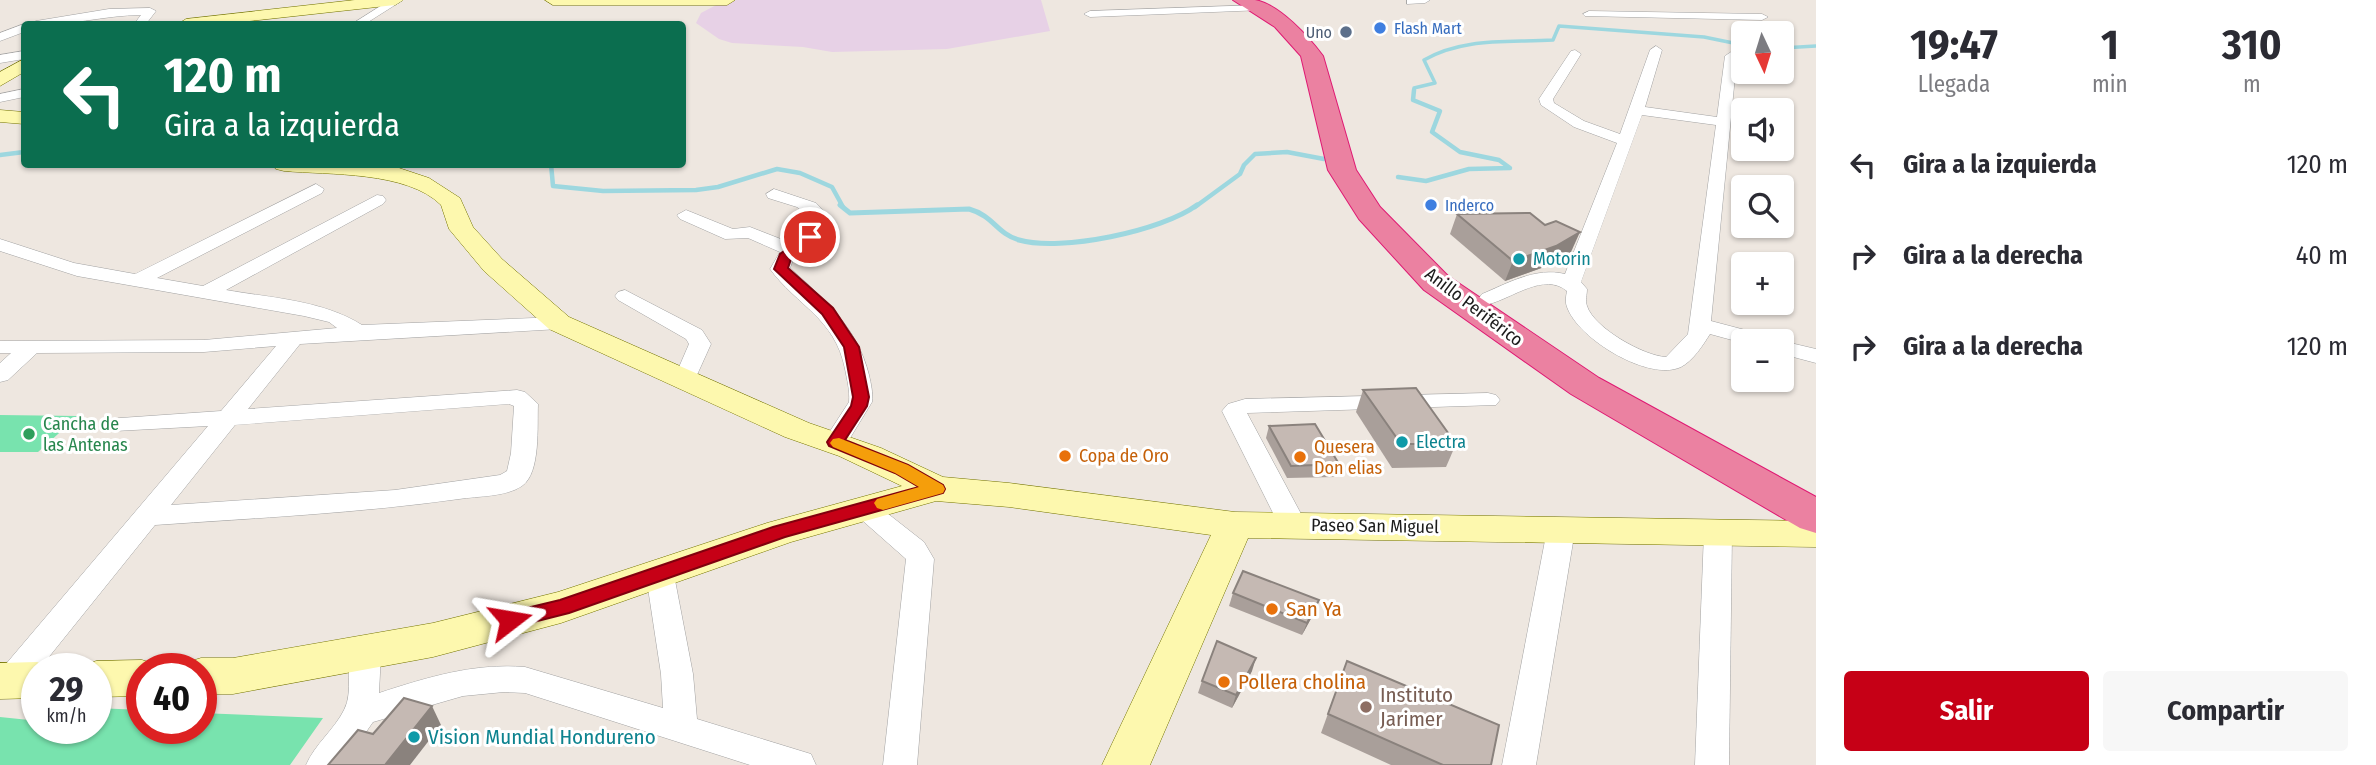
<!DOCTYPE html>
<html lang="es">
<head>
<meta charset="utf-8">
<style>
	body { margin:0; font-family:"Fira Sans Condensed",sans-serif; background:#f7f7f7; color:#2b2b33; height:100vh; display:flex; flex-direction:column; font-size:26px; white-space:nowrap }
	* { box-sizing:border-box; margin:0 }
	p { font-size:23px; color:#7c7c81 }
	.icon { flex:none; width:38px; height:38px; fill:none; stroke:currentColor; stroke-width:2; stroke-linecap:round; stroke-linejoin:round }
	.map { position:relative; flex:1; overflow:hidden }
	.side { display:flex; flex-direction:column; background:#fff; width:560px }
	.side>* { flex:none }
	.guide { position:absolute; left:21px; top:21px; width:665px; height:147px; border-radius:7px; box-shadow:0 2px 5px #0004; background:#0b6e4f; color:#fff; overflow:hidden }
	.needle { width:46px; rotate:176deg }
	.controls { position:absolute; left:1731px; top:21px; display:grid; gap:14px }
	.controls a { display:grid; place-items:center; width:63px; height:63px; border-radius:7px; background:#fff; box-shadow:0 2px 5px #0004; font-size:35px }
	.speed { position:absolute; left:21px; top:653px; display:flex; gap:14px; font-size:35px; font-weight:700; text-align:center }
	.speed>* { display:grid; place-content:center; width:91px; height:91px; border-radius:50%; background:#fff; box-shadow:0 2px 5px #0004; line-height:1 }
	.speed small { font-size:18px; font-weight:400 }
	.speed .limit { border:10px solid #d22; background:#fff; color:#111 }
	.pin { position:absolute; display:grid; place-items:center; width:60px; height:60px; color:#fff; margin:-30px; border:4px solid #fff; border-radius:50%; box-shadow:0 2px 7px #0007 }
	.me { position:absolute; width:77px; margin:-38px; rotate:76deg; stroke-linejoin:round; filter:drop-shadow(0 0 5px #0008) }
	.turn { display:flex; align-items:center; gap:24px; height:147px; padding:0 28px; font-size:32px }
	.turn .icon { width:91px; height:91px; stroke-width:2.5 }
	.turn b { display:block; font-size:49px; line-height:60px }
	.eta { display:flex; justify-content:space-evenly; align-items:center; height:119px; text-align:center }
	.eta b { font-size:42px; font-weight:700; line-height:49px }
	.button { display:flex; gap:14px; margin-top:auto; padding:14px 28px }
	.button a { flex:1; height:80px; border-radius:7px; background:#c60016; color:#fff; font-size:28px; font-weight:700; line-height:80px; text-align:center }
	.button a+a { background:#f7f7f7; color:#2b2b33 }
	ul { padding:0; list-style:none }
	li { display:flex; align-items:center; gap:21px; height:91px; padding:0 28px }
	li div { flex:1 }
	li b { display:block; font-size:26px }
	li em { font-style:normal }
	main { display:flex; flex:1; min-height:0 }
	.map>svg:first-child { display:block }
</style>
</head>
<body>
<main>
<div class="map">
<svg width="1816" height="765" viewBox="0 0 1816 765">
	<rect width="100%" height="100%" fill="#eee7e0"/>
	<!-- industrial -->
	<path fill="#e7d1e6" d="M737,0H1041L1050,31L947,49L832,52L803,47L732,43L719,39L696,23L701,13L722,2Z"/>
	<!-- pitch -->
	<g fill="#78e3ae">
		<path d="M0,415L78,416L38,452H0Z"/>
		<path d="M96,708L142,710V728H201V713L323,718L290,765H0V717L29,720L37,713V728H96Z"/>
	</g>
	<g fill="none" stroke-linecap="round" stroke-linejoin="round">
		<!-- stream-far2 -->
		<g stroke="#9dd7df" stroke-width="3.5">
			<path d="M1782,48L1816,46"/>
			<path d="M1414,92V88L1435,83L1424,60C1464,37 1509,43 1553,40L1559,26L1704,37L1743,45"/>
		</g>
		<!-- stream-far1 -->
		<g stroke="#9dd7df" stroke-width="4.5">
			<path d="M0,155L24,152"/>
			<path d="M551,164L553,186L603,191L696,190L718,187L777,169L800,173L832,187L843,207"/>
			<path d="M1398,177L1426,181L1469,169L1510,168L1499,160L1460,152L1432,132L1440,111L1413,100L1414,90"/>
			<path d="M1195,207L1240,174L1244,165L1255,154L1287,152L1324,159"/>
		</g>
		<!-- stream -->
		<path stroke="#9dd7df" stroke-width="5" d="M840,205L850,213L969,209C994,216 996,233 1019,240C1061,252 1162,231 1197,205"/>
		<defs>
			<g id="street">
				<path d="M390,0H403L365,24H352Z"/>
				<path d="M1407,0H1430L1425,3L1407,4Z"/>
				<path d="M1259,5L1265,8L1263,10L1090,17L1084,14L1090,11Z"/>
				<path d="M150,8L156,11L146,24H134L141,15C105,15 66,27 30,24L36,21L109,9Z"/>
				<path d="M1589,11L1762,14L1768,17L1762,20L1585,16L1583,14Z"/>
				<path d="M24,24V32L0,41V33Z"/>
				<path d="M1656,46L1662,50L1645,107L1717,117L1725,56L1731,52L1737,56L1711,321L1768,336L1771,341L1743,343L1710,334C1703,345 1693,361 1681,367C1649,382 1578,339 1567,307C1565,302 1566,296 1567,291C1544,272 1513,298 1489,304L1482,302L1479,298L1482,294C1508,283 1536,267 1565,274L1617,143L1574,127L1541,105L1539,99L1571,51L1575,50L1581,54L1553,99L1554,103L1584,121L1620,134L1650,50ZM1642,115L1716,125L1688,334L1666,357C1644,356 1594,328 1587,306C1585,301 1587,294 1587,289L1581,282Z"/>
				<path d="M24,51V59L0,63V55Z"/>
				<path d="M24,89V97L0,102V94Z"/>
				<path d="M316,184L324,189L322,193L157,278L203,286L377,195L383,196L386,200L383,204L226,290C271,298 322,300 362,325L559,317L566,319L569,323L566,327L559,329L300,344L248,409L517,390L525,392L538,404C537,425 541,473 522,486C506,497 478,496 459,499C359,513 257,518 155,525L40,668H37C32,686 18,696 0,690V671L208,426L115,431L106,429L103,424L106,419L221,411L276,346L204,352L37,353L8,380L0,382V363L11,353H0V341L204,340L337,328L329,322L304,316L77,276L0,251V239L74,263L135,274ZM509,404L514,406L511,453L507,471L500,475L395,490L171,505L235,425Z"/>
				<path d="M774,189L816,203L835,223L793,260L790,268C825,300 857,327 869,375C871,384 873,392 872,402L844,448L835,450L826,448L823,442L849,402C850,390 847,380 845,369C835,318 797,306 770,269L780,252L748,238L725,239L680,219L677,215L686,210L733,229L750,227L791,243L816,222L797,207L768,198L766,194Z"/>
				<path d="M625,290L702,330L711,344L692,386H676L673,381L689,344L686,339L618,300L615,296L618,292Z"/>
				<path d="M1779,341H1782L1816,349V363L1782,354V341Z"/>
				<path d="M1488,393L1496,395L1500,400L1496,405L1247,413L1307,525L1303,532L1293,535L1283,532L1279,525L1222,411L1228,404L1245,399Z"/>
				<path d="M864,499L873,502L924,542L934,559L917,765H883L906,559L855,514L851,508L855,502Z"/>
				<path d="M1561,520L1571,523L1575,530L1536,765H1502L1547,530L1551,523Z"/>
				<path d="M1718,523L1728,526L1732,533L1729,765H1695L1704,533L1708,526Z"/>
				<path d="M660,564L670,567L674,575L693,674L697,719L811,754L816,765H750L525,693L504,692L463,696L373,722L343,765H306C315,744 334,730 344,710C354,692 344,664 354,644L365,640L376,644L381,653L379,693C428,677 474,663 525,667L663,708L661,674L646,575L650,567Z"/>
			</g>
			<g id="secondary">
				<path d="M355,0H403L395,5L223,24H178L186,19Z"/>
				<path d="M545,0H735L727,5H553Z"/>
				<path d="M24,59V72L0,86V72Z"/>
				<path d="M0,110L24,112V124L0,122Z"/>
				<path d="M273,164H365L396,167L429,178L460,198L473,227L502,259L569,317L809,423L881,448L943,477L1009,483L1235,512L1816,521V547L1248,538L1150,765H1102L1211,535L1009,507L936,501L791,542L561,623L433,657L233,694H201V668H183L185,663L201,658H233L433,623L558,592L767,523L902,486L839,456L785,437L549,329L484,271L449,229L441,205C407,171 329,175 284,171L276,169Z"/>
				<path d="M142,660L158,665L159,668H142V696L96,697V668H79L96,661Z"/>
				<path d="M37,662L53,668H37V698L0,699V663Z"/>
			</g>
			<path id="highway" d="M1233,0C1240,0 1248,0 1255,0C1279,4 1309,37 1323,56L1356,170L1380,207L1448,276L1599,378L1816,497V533L1800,528L1571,394L1424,290L1359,219L1328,170L1301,56L1275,27Z"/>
		</defs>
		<!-- street casing -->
		<use href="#street" stroke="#a2a2a2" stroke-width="1"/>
		<!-- secondary casing -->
		<use href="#secondary" stroke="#747400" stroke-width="1"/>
		<!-- highway casing -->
		<use href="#highway" stroke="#df1973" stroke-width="2"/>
		<!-- street -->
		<use href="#street" fill="#fff" fill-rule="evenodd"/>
		<!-- secondary -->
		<use href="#secondary" fill="#fdf8ae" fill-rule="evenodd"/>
		<!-- highway -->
		<use href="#highway" fill="#eb81a1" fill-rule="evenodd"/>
	</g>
	<!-- wall -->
	<g fill="#a99f9a">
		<path d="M1457,214L1571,252L1547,266L1505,281L1450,234Z"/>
		<path d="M1363,390L1456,444L1446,467L1392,468L1356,412Z"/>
		<path d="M1269,426L1339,464L1335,477L1287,478L1266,438Z"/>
		<path d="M1233,593L1319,600L1314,613L1302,635L1229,606Z"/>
		<path d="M1347,661L1491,765H1391L1321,733Z"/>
		<path d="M1252,671L1232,708L1198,693L1202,681Z"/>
	</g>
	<!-- shaded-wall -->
	<g fill="#8a827d">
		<path d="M1580,232L1571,252L1547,266L1505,281L1513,261Z"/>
		<path d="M1319,600L1314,613L1302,635L1307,623Z"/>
		<path d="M1256,658L1252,671L1232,708L1236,695Z"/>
		<path d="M432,706L441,725L410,765H385Z"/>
	</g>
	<!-- building -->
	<g fill="#c5b9b3" stroke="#8a827d" stroke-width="2">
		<path d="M1530,213L1545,225L1556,221L1580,232L1556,246L1513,261L1457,214Z"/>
		<path d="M1416,388L1456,444H1401L1363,390Z"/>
		<path d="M1315,424L1339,464L1291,466L1269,426Z"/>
		<path d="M1243,571L1319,600L1307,623L1233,593Z"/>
		<path d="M1217,641L1256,658L1236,695L1202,681Z"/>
		<path d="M1347,661L1499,725L1491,765H1443L1328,714Z"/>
		<path d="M404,698L432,706L385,765H328L358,730L373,734Z"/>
	</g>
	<!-- route -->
	<path fill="#c60016" stroke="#81000e" stroke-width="2" d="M810,233L816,237L791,259L788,268L833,308L859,347L869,397L867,406L845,440L908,465L943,485L945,489L943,493L785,537L569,613L510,628L502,626L499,620L502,614L560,600L773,527L919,487L895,473L829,446L827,442L851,406L853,397L844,347L822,314L774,269L780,254Z"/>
	<!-- slow -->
	<path fill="#f59e0b" d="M839,438L908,465L943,485L945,489L943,493L883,510L877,508L874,503L877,499L919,487L895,473L833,447L830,443L833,439Z"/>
	<!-- markers -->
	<g fill="#3f7fe0" stroke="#fff" stroke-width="2.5">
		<circle cx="1380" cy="28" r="7"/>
		<circle cx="1431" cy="205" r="7"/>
	</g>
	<circle fill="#5c6f8a" stroke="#fff" stroke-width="2.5" cx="1346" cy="32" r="7"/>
	<g fill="#0f9aa8" stroke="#fff" stroke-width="2.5">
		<circle cx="1519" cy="259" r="7"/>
		<circle cx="1402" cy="442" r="7"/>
		<circle cx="414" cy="737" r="7"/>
	</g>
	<circle fill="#2e9e5b" stroke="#fff" stroke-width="2.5" cx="29" cy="434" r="7"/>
	<g fill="#e8710a" stroke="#fff" stroke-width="2.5">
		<circle cx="1065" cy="456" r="7"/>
		<circle cx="1300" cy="457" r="7"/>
		<circle cx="1272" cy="609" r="7"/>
		<circle cx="1224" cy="682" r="7"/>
	</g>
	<circle fill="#8d6e63" stroke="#fff" stroke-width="2.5" cx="1366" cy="707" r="7"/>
	<g text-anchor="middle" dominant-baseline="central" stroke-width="6" stroke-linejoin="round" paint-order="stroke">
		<!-- far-shop labels -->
		<g font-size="16" fill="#366cbe" stroke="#fff" text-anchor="start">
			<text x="1394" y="28">Flash Mart</text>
			<text x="1445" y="205">Inderco</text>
		</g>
		<!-- far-service labels -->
		<g font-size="16" fill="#4e5e75" stroke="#fff" text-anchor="end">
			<text x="1332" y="32">Uno</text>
		</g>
		<!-- culture labels -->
		<g font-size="18" fill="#0d838f" stroke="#fff" text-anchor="start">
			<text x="1533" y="259">Motorin</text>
			<text x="1416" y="442">Electra</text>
		</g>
		<!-- street labels -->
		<g font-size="18" fill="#1b1b1b" stroke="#fff">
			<text transform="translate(1474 307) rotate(37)">Anillo Periférico</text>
			<text transform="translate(1375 526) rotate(1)">Paseo San Miguel</text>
		</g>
		<!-- leisure labels -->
		<g font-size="18" fill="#27864d" stroke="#fff" text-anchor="start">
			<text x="43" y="424">Cancha de<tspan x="43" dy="21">las Antenas</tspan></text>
		</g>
		<!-- food labels -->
		<g font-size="18" fill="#c56008" stroke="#fff" text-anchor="start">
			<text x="1314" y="447">Quesera<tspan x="1314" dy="21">Don elias</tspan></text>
			<text x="1079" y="456">Copa de Oro</text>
		</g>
		<!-- near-food labels -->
		<g font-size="21" fill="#c56008" stroke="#fff" text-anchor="start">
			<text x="1286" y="609">San Ya</text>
			<text x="1238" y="682">Pollera cholina</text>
		</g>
		<!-- near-education labels -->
		<g font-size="21" fill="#785e54" stroke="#fff" text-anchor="start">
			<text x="1380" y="695">Instituto<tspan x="1380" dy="24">Jarimer</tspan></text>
		</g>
		<!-- near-culture labels -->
		<g font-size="21" fill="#0d838f" stroke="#fff" text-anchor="start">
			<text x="428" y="737">Vision Mundial Hondureno</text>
		</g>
	</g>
</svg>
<div class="controls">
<a><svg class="needle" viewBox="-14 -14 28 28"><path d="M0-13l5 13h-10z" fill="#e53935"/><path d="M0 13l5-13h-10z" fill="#7c7c81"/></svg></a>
<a><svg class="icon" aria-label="sound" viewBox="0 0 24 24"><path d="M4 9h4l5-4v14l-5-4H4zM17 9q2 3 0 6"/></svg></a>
<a><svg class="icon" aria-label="search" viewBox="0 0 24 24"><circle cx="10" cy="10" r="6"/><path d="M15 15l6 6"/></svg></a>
<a>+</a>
<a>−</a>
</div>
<div class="speed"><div>29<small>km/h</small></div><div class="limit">40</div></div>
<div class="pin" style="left:810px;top:237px;background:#d93025"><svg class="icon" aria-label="arrive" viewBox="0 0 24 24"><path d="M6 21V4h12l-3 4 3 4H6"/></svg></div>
<svg class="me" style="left:510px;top:620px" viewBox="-20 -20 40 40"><path d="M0-17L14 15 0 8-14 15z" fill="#c60016" stroke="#fff" stroke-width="4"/></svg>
<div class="guide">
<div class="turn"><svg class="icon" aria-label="left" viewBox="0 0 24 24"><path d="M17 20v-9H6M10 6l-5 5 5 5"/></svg><div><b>120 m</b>Gira a la izquierda</div></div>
</div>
</div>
<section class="side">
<div class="eta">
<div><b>19:47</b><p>Llegada</p></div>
<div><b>1</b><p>min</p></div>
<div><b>310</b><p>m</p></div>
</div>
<ul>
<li><svg class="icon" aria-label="left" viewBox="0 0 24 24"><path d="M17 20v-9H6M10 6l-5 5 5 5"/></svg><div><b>Gira a la izquierda</b></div><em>120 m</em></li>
<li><svg class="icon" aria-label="right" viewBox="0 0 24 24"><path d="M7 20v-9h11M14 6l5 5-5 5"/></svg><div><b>Gira a la derecha</b></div><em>40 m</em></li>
<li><svg class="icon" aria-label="right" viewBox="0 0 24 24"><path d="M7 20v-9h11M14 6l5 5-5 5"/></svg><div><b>Gira a la derecha</b></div><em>120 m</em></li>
</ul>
<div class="button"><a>Salir</a><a>Compartir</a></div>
</section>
</main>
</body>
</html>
